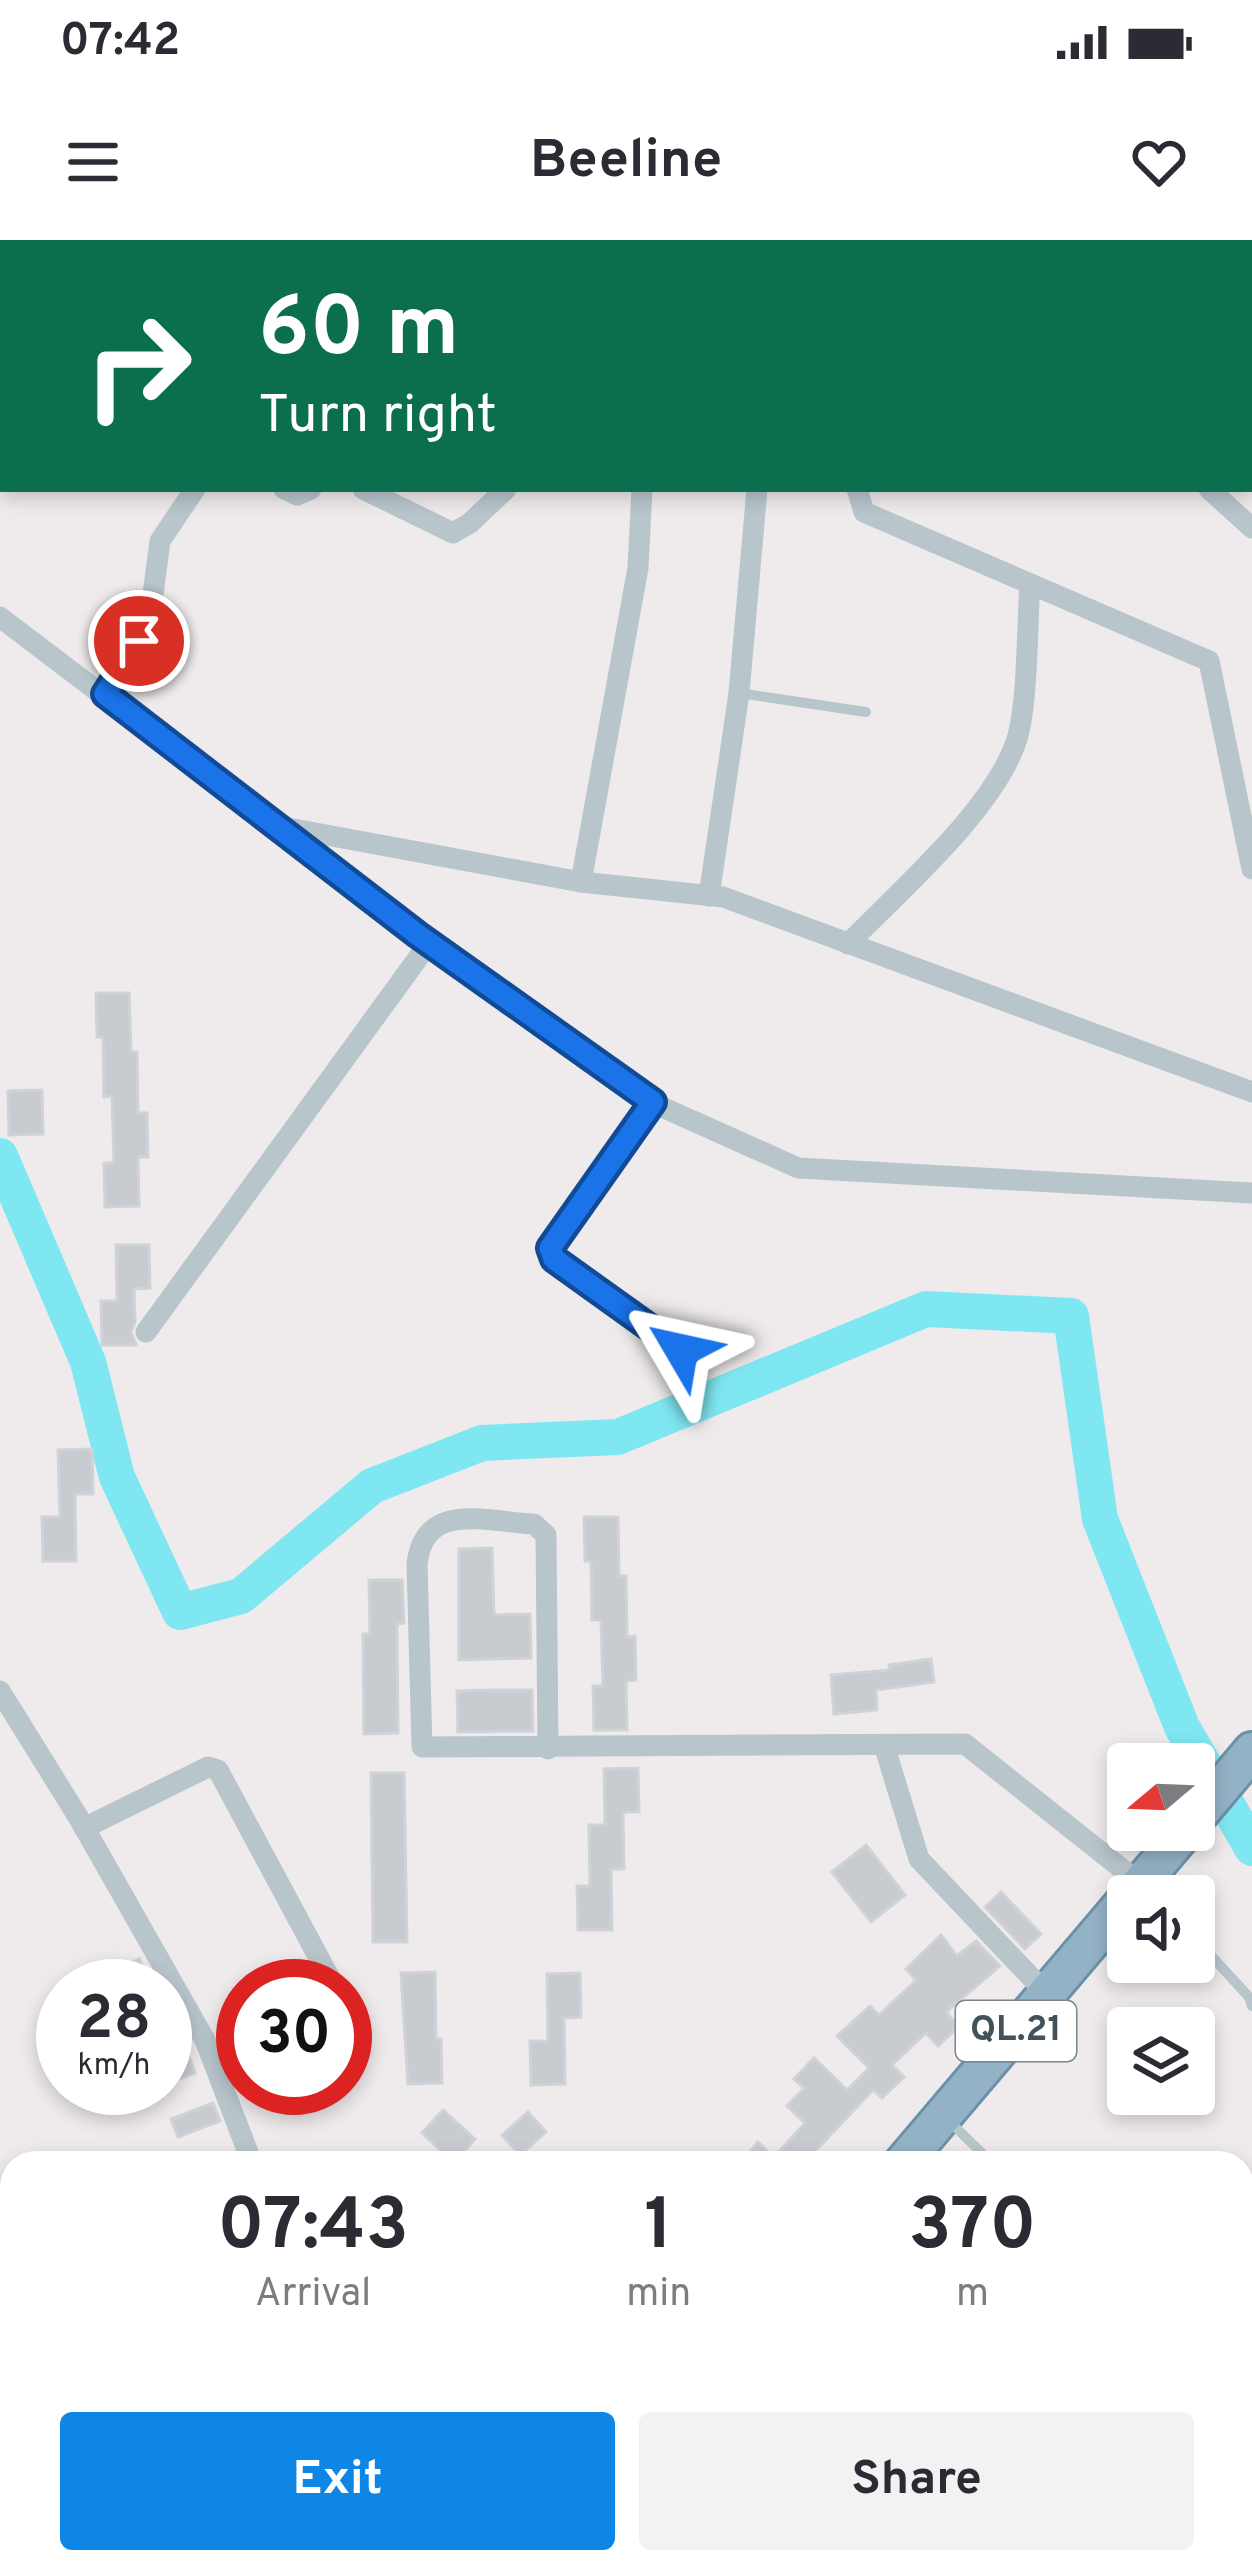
<!DOCTYPE html>
<html lang="en">
<head>
<meta charset="utf-8">
<style>
	body { margin:0; font-family:Overpass,sans-serif; background:#f2f2f3; color:#2b2b33; height:100vh; display:flex; flex-direction:column; font-size:45px; white-space:nowrap }
	* { box-sizing:border-box; margin:0 }
	p { font-size:39px; color:#7c7c81 }
	.icon { flex:none; width:66px; height:66px; fill:none; stroke:currentColor; stroke-width:2; stroke-linecap:round; stroke-linejoin:round }
	.map { position:relative; flex:1; overflow:hidden }
	.details { position:absolute; left:0px; top:1911px; width:1254px; height:423px; display:flex; flex-direction:column; background:#fff; border-radius:36px 36px 0 0; box-shadow:0 6px 18px #0003 }
	.details>* { flex:none }
	.guide { position:absolute; left:0px; top:0px; width:1254px; height:252px; box-shadow:0 6px 18px #0003; background:#0b6e4f; color:#fff; overflow:hidden }
	.needle { width:78px; rotate:251deg }
	.tools { position:absolute; left:1107px; top:1503px; display:grid; gap:24px }
	.tools a { display:grid; place-items:center; width:108px; height:108px; border-radius:12px; background:#fff; box-shadow:0 6px 18px #0003; font-size:60px }
	.speed { position:absolute; left:36px; top:1719px; display:flex; gap:24px; font-size:60px; font-weight:700; text-align:center }
	.speed>* { display:grid; place-content:center; width:156px; height:156px; border-radius:50%; background:#fff; box-shadow:0 6px 18px #0003; line-height:1 }
	.speed small { font-size:30px; font-weight:400 }
	.speed .limit { border:18px solid #d22; background:#fff; color:#111 }
	.pin { position:absolute; display:grid; place-items:center; width:102px; height:102px; color:#fff; margin:-51px; border:6px solid #fff; border-radius:50%; box-shadow:0 3px 12px #0007 }
	.me { position:absolute; width:132px; margin:-66px; rotate:306deg; stroke-linejoin:round; filter:drop-shadow(0 0 9px #0008) }
	.turn { display:flex; align-items:center; gap:42px; height:252px; padding:0 60px; font-size:54px }
	.turn .icon { width:156px; height:156px; stroke-width:2.5 }
	.turn b { display:block; font-size:84px; line-height:102px }
	.eta { display:flex; justify-content:space-evenly; align-items:center; height:204px; text-align:center }
	.eta b { font-size:72px; font-weight:700; line-height:84px }
	.button { display:flex; gap:24px; margin-top:auto; padding:24px 60px }
	.button a { flex:1; height:138px; border-radius:12px; background:#0e86e6; color:#fff; font-size:48px; font-weight:700; line-height:138px; text-align:center }
	.button a+a { background:#f2f2f3; color:#2b2b33 }
	.status { display:flex; justify-content:space-between; align-items:center; height:84px; padding:0 60px; background:#fff; direction:ltr }
	.status svg { height:33px; fill:currentColor }
	header { display:flex; justify-content:space-between; align-items:center; height:156px; padding:0 60px; background:#fff; font-size:54px; font-weight:700 }
	.map>svg:first-child { display:block }
</style>
</head>
<body>
<div class="status"><b>07:42</b><svg viewBox="0 0 49 12"><path d="M0 12V9h3v3zM5 12V6h3v6zM10 12V3h3v9zM15 12V0h3v12zM26 1h20v11H26zM47 4h2v5h-2z"/></svg></div>
<header><svg class="icon" aria-label="menu" viewBox="0 0 24 24"><path d="M4 6h16M4 12h16M4 18h16"/></svg>Beeline<svg class="icon" aria-label="heart" viewBox="0 0 24 24"><path d="M12 20l-8-8c-3-5 5-10 8-4 3-6 11-1 8 4z"/></svg></header>
<div class="map">
<svg width="1252" height="2332" viewBox="0 0 1252 2332">
	<rect width="100%" height="100%" fill="#efebec"/>
	<g fill="none" stroke-linecap="round" stroke-linejoin="round">
		<!-- river -->
		<path stroke="#7fe7f1" stroke-width="36" d="M0,916L88,1122L117,1237L180,1372L241,1356L372,1246L482,1203L618,1197L926,1069L1071,1076L1100,1279L1182,1487L1252,1608"/>
	</g>
	<!-- building -->
	<g fill="#c8ccd1" stroke="#cfd3d8" stroke-width="3">
		<path d="M96,753H129L131,812H137L138,873H147L148,917H138L139,966L105,967L104,923H114L112,856L104,857L103,797H97Z"/>
		<path d="M42,850L43,894L9,895L8,851Z"/>
		<path d="M116,1005H149L150,1048L134,1049L135,1082L131,1092L136,1105H102L101,1061H117Z"/>
		<path d="M92,1209L93,1254H75L76,1321H43L42,1277H60L58,1210Z"/>
		<path d="M584,1277H618L619,1336H626L627,1397L635,1396L636,1440L626,1441L627,1490H594L593,1446H603L601,1380H592L591,1321H585Z"/>
		<path d="M492,1308L494,1375L530,1374L531,1418L459,1420V1309Z"/>
		<path d="M369,1340H402L404,1383L397,1384L398,1493L364,1494L363,1394H370Z"/>
		<path d="M931,1419L934,1442L876,1450L877,1470L834,1474L831,1435L890,1430L889,1425Z"/>
		<path d="M490,1450H532L533,1491L458,1492L457,1451Z"/>
		<path d="M638,1528L639,1572H623L624,1629H611L612,1690H578L577,1646H590L589,1585H605L604,1529Z"/>
		<path d="M371,1533H404L407,1702H373Z"/>
		<path d="M866,1605L905,1655L871,1682L832,1632Z"/>
		<path d="M1001,1652L1041,1694L1025,1709L985,1667Z"/>
		<path d="M941,1695L957,1716L976,1701L1000,1726L946,1772L959,1786L938,1806L926,1793L892,1825L904,1837L882,1858L873,1850L804,1923H740L758,1902L774,1917L805,1883L787,1866L804,1848L794,1839L814,1818L847,1850L869,1828L837,1796L870,1766L879,1775L895,1760L916,1740L906,1729Z"/>
		<path d="M139,1719L153,1746H84Z"/>
		<path d="M435,1732L436,1799H441L442,1843L408,1844L401,1733Z"/>
		<path d="M580,1733L581,1777L564,1778L565,1844L531,1845L530,1801H548L547,1734Z"/>
		<path d="M165,1771L180,1802L183,1800L195,1833L165,1844Z"/>
		<path d="M213,1863L220,1881L178,1897L171,1879Z"/>
		<path d="M443,1870L475,1899L454,1923L422,1893Z"/>
		<path d="M528,1872L546,1892L520,1915L502,1895Z"/>
	</g>
	<g fill="none" stroke-linecap="round" stroke-linejoin="round">
		<defs>
			<g id="trunk">
				<path d="M1194,1580L1252,1511"/>
				<path d="M1130,1656L1186,1590"/>
				<path d="M903,1923L1128,1658"/>
				<path d="M571,2332L579,2322"/>
			</g>
		</defs>
		<!-- trunk casing -->
		<use href="#trunk" stroke="#6b91aa" stroke-width="42"/>
		<!-- service -->
		<g stroke="#b8c6cc" stroke-width="10">
			<path d="M739,453L866,472"/>
			<path d="M1194,1697L1249,1757L1252,1766"/>
			<path d="M946,1878L992,1923"/>
			<path d="M1242,2122L1252,2111"/>
			<path d="M1242,2160L1252,2149"/>
			<path d="M1167,2322L1178,2332"/>
		</g>
		<!-- minor -->
		<g stroke="#b8c6cc" stroke-width="21">
			<path d="M16,0L20,3"/>
			<path d="M782,0L783,3"/>
			<path d="M928,0L931,3"/>
			<path d="M1118,3L1120,0"/>
			<path d="M284,249L297,255L311,249"/>
			<path d="M363,249L453,293L470,283L506,249"/>
			<path d="M857,249L864,272L1209,421L1252,629"/>
			<path d="M1209,249L1252,288"/>
			<path d="M0,377L418,695L653,863L798,928L1252,953"/>
			<path d="M105,454L139,401L153,354L160,301L195,249"/>
			<path d="M283,587L581,642L723,657L1252,852"/>
			<path d="M581,642L638,328L642,249"/>
			<path d="M709,656L739,453L757,249"/>
			<path d="M848,704C900,650 995,569 1017,499C1028,462 1027,385 1030,344"/>
			<path d="M653,863L550,1008L555,1019L681,1110"/>
			<path d="M146,1092L429,703"/>
			<path d="M0,1451L80,1580L205,1800L252,1923"/>
			<path d="M884,1505L919,1619L1047,1754"/>
			<path d="M548,1509L546,1295L534,1284C485,1282 425,1260 417,1324L422,1507L965,1504L1141,1644"/>
			<path d="M84,1588L208,1527L218,1530L334,1746"/>
			<path d="M221,1841L243,1829"/>
			<path d="M373,2322V2332"/>
			<path d="M761,2322L770,2332"/>
			<path d="M1041,2332L1050,2322"/>
		</g>
		<!-- trunk -->
		<use href="#trunk" stroke="#94b2c6" stroke-width="36"/>
	</g>
	<g fill="none" stroke-linecap="round" stroke-linejoin="round">
		<defs>
			<path id="route" d="M139,401L105,454L418,695L653,862L550,1008L554,1019L681,1110"/>
		</defs>
		<!-- route casing -->
		<use href="#route" stroke="#114b97" stroke-width="30"/>
		<!-- route -->
		<use href="#route" stroke="#1a73e8" stroke-width="21"/>
	</g>
	<g text-anchor="middle" dominant-baseline="central" stroke-width="12" stroke-linejoin="round" paint-order="stroke">
		<!-- shield labels -->
		<rect fill="#fff" stroke="#7b868c" stroke-width="3" x="956" y="1761" width="120" height="60" rx="9"/>
		<g font-size="36" font-weight="bold" fill="#43525a">
			<text x="1016" y="1791">QL.21</text>
		</g>
	</g>
</svg>
<div class="tools">
<a><svg class="needle" viewBox="-14 -14 28 28"><path d="M0-13l5 13h-10z" fill="#e53935"/><path d="M0 13l5-13h-10z" fill="#7c7c81"/></svg></a>
<a><svg class="icon" aria-label="sound" viewBox="0 0 24 24"><path d="M4 9h4l5-4v14l-5-4H4zM17 9q2 3 0 6"/></svg></a>
<a><svg class="icon" aria-label="layers" viewBox="0 0 24 24"><path d="M12 4l9 5-9 5-9-5zM3 14l9 5 9-5"/></svg></a>
</div>
<div class="speed"><div>28<small>km/h</small></div><div class="limit">30</div></div>
<div class="pin" style="left:139px;top:401px;background:#d93025"><svg class="icon" aria-label="arrive" viewBox="0 0 24 24"><path d="M6 21V4h12l-3 4 3 4H6"/></svg></div>
<svg class="me" style="left:681px;top:1110px" viewBox="-20 -20 40 40"><path d="M0-17L14 15 0 8-14 15z" fill="#1a73e8" stroke="#fff" stroke-width="4"/></svg>
<div class="guide">
<div class="turn"><svg class="icon" aria-label="right" viewBox="0 0 24 24"><path d="M7 20v-9h11M14 6l5 5-5 5"/></svg><div><b>60 m</b>Turn right</div></div>
</div>
<section class="details">
<div class="eta">
<div><b>07:43</b><p>Arrival</p></div>
<div><b>1</b><p>min</p></div>
<div><b>370</b><p>m</p></div>
</div>
<div class="button"><a>Exit</a><a>Share</a></div>
</section>
</div>
</body>
</html>
